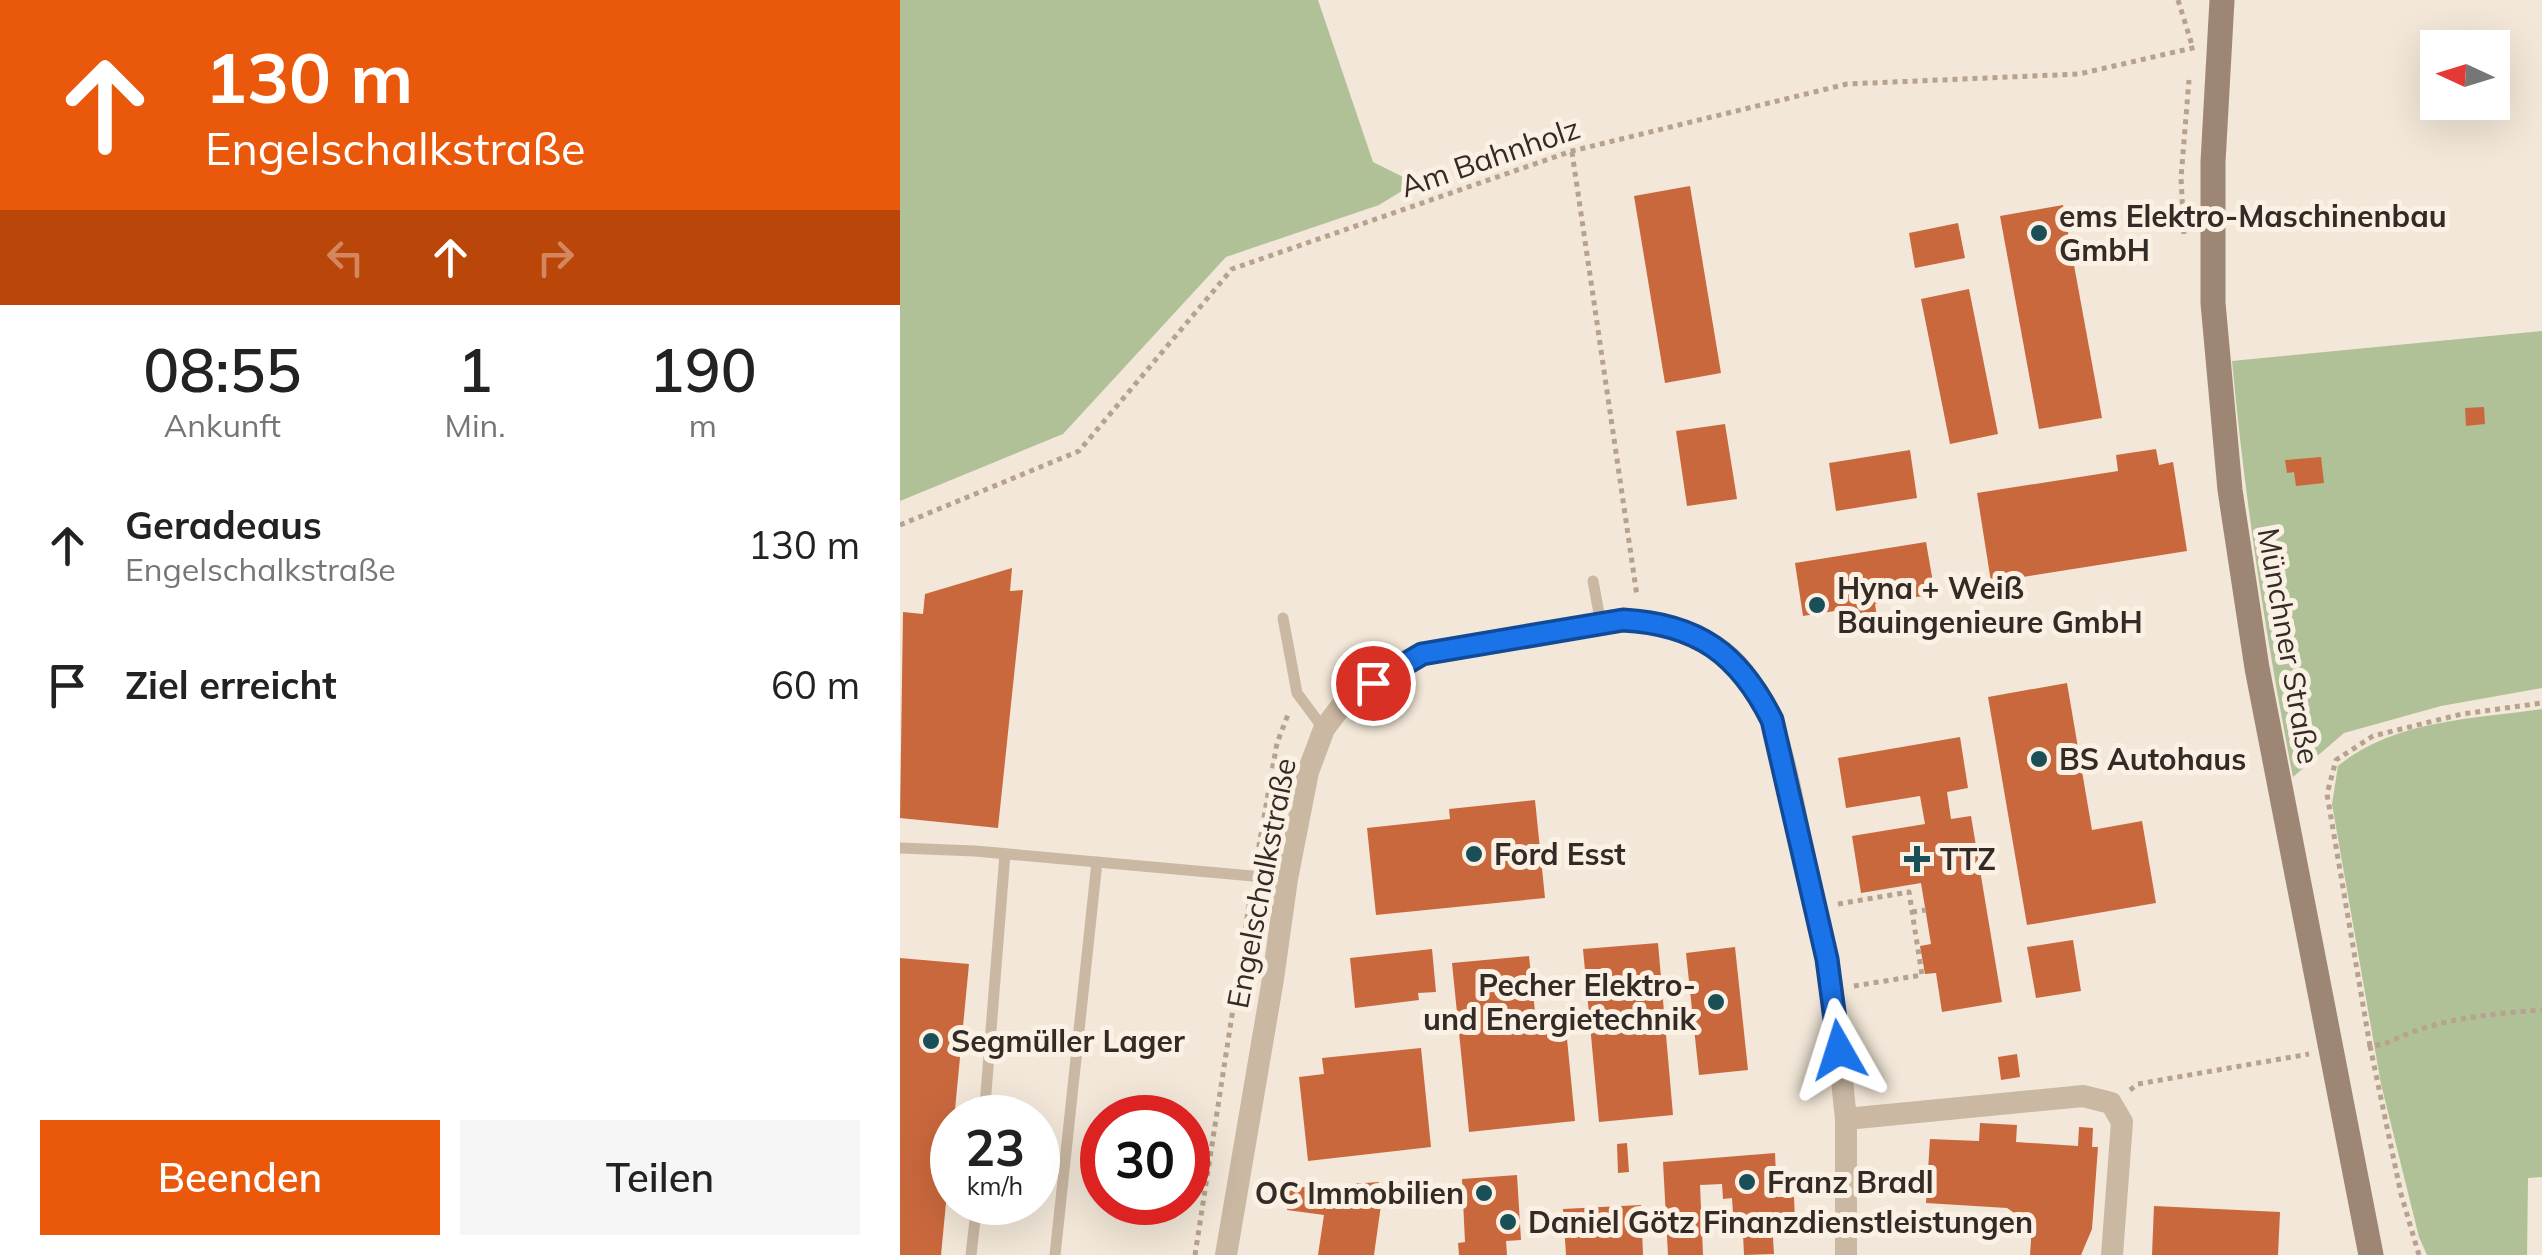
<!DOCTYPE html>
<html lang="de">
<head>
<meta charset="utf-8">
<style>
	body { margin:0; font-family:Mulish,sans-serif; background:#f6f6f6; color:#222; height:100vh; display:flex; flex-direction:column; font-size:38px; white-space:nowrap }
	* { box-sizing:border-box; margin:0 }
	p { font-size:32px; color:#767676 }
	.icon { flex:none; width:55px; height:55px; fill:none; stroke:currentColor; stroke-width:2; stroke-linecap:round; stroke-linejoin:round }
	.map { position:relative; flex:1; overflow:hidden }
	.side { display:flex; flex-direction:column; background:#fff; width:900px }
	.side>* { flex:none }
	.hud { background:#ea580c; color:#fff; overflow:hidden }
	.needle { width:65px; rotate:274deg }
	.controls { position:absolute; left:1520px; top:30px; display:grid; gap:20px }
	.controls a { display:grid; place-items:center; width:90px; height:90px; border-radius:0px; background:#fff; box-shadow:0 10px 40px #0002; font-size:50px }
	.speed { position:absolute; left:30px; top:1095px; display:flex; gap:20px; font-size:50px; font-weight:700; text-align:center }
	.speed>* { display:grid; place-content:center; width:130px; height:130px; border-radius:50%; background:#fff; box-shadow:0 10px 40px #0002; line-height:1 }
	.speed small { font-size:25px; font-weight:400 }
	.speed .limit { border:15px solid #d22; background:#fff; color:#111 }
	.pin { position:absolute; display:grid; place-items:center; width:85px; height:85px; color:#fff; margin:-42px; border:5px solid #fff; border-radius:50%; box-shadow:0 2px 10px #0007 }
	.me { position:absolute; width:110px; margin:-55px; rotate:354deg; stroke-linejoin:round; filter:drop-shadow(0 0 8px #0008) }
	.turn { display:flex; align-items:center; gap:35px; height:210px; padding:0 40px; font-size:45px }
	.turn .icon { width:130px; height:130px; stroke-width:2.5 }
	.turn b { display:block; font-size:70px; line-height:85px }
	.lanes { display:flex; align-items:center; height:95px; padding:0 40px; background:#0003; justify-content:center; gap:50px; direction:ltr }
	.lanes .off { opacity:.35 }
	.eta { display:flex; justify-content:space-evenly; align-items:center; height:170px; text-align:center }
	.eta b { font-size:60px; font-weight:600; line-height:70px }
	.primary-button { display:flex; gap:20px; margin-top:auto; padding:20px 40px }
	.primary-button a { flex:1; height:115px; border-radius:0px; background:#ea580c; color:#fff; font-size:40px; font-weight:600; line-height:115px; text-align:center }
	.primary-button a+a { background:#f6f6f6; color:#222 }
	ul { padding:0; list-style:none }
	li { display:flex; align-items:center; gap:30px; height:140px; padding:0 40px }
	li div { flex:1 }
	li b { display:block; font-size:38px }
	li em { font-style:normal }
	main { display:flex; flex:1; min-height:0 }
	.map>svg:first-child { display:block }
</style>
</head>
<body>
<main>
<section class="side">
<div class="hud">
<div class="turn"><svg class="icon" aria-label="ahead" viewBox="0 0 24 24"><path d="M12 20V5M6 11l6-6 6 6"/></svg><div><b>130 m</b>Engelschalkstraße</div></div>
<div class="lanes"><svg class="icon off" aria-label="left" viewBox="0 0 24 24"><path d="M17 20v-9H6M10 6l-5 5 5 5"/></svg><svg class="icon" aria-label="ahead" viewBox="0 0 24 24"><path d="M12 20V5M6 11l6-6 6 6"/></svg><svg class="icon off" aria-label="right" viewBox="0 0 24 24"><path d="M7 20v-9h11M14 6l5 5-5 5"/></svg></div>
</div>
<div class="eta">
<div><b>08:55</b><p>Ankunft</p></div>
<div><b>1</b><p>Min.</p></div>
<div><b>190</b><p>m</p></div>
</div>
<ul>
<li><svg class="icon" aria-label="ahead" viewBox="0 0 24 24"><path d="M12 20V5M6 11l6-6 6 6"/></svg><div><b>Geradeaus</b><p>Engelschalkstraße</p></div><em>130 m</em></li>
<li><svg class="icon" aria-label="arrive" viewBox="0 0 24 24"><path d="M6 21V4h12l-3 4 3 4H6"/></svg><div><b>Ziel erreicht</b></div><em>60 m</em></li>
</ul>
<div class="primary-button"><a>Beenden</a><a>Teilen</a></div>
</section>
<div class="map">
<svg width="1642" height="1255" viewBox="0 0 1642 1255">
	<rect width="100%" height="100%" fill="#f2e7d8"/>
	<!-- green -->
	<g fill="#b0c197">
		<path d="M0,0H418L473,162L515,183L479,205L326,257L163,434L0,501Z"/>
		<path d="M1642,331V688L1541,706L1444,733L1393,777C1366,639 1345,501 1332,361Z"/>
		<path d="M1642,709V1177L1628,1178L1627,1255H1527L1519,1237L1481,1084L1432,804L1438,766C1493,720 1574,719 1642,709Z"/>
	</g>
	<!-- building -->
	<g fill="#ca683d">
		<path d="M790,186L821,373L765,383L734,196Z"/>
		<path d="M1163,205L1202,418L1139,429L1100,216Z"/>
		<path d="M1058,223L1065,258L1015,268L1009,233Z"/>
		<path d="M1069,289L1098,434L1050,444L1021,299Z"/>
		<path d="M1584,407L1585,424L1566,426L1565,408Z"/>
		<path d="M825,424L837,499L787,506L776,431Z"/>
		<path d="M1256,449L1259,465L1273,462L1287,551L1091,582L1077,493L1218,471L1216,455Z"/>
		<path d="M1010,450L1017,498L936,511L929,463Z"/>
		<path d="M1421,457L1424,483L1396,486L1394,472L1387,473L1385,460Z"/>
		<path d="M1026,542L1035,594L975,604L977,617L949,621L947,609L903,616L895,563Z"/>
		<path d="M112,568L110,591L123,590L98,828L0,818L3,612L23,614L25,594Z"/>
		<path d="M1167,683L1192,830L1242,821L1256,903L1127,925L1088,697Z"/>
		<path d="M1060,737L1068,788L1047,792L1051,819L1071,816L1102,1002L1042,1012L1036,973L1025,974L1020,946L1031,944L1021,883L961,893L952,836L1025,824L1020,796L946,808L938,758Z"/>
		<path d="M635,800L645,898L476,915L467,828L550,819L549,809Z"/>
		<path d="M1173,940L1181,991L1136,998L1127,947Z"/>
		<path d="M758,943L773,1115L699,1122L683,949Z"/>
		<path d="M835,947L848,1070L799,1075L786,953Z"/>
		<path d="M532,949L536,992L518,993L519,1000L455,1008L450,958Z"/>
		<path d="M629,956L636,1021L665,1018L675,1121L569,1132L552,963Z"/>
		<path d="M0,958L69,964L41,1255H0Z"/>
		<path d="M521,1048L531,1147L408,1161L399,1077L424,1074L422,1058Z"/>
		<path d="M1117,1054L1120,1077L1101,1080L1098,1057Z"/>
		<path d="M1080,1123L1117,1125L1116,1142L1178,1146L1179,1127L1193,1128L1192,1147H1198L1192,1229L1181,1255H1130L1132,1225L1107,1208L1026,1203L1030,1139L1079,1141Z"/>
		<path d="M727,1143L729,1172L718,1173L717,1144Z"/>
		<path d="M875,1153L877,1197H894L895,1221L872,1222L874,1254L844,1255L842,1213H833L832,1198L823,1199L822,1184L800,1185L803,1255H768L763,1162Z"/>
		<path d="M617,1175L621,1240L606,1241L607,1255H559L558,1243L565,1242L562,1179Z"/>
		<path d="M479,1182L476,1205H481L474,1255H418L424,1215L387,1210L390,1188Z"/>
		<path d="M741,1205L743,1255H666L663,1209Z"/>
		<path d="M1254,1206L1380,1212L1378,1255H1252Z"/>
	</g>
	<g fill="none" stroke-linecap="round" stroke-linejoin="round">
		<!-- path -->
		<g stroke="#b6a28e" stroke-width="5" stroke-dasharray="5 5" stroke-linecap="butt">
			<path d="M1278,0L1292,45"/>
			<path d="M672,152L737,596"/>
			<path d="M1284,234L1281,178L1289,80"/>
			<path d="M0,525L179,451L332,269L672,151L947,84L1179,74L1297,47"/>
			<path d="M357,857L377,743L389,712"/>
			<path d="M938,904L1009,892L1022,975L954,986"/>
			<path d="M1012,912L1026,910"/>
			<path d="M1470,1046L1427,794L1436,760L1473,736L1562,714L1642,703"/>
			<path d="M1230,1090L1238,1084L1409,1054"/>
			<path d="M295,1255L351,892"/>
			<path d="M1519,1255L1501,1194L1470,1046C1488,1045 1499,1036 1515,1031C1555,1017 1600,1013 1642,1010"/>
		</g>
		<!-- lane -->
		<g stroke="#cab8a3" stroke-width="11">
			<path d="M693,581L701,624"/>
			<path d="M383,618L397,693L423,728"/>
			<path d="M0,848L75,851L387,879"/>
			<path d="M84,1118L105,854"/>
			<path d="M71,1255L77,1202"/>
			<path d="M155,1255L197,862"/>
		</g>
		<!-- street -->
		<g stroke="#cab8a3" stroke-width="22">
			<path d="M326,1255L373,979L387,879L408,772L424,729L448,697L522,655L723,620C765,622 812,634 840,668C880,715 888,780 901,839C911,889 924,939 932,989C939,1032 941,1076 946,1119"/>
			<path d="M946,1255V1119L1183,1096L1211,1103L1222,1122L1212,1255"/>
		</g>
		<!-- secondary -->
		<path stroke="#9e8675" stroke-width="25" d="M1322,0L1313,162V303L1330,490L1357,668L1471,1255"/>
	</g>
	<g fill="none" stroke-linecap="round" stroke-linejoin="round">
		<defs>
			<path id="route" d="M473,683L522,654L723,620C798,624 839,654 872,720L927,959L939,1050"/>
		</defs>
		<!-- route casing -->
		<use href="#route" stroke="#114b97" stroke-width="25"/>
		<!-- route -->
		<use href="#route" stroke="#1a73e8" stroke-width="18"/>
	</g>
	<!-- markers -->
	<g fill="#1a4f57" stroke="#faf1e4" stroke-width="4">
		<circle cx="1139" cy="233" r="10"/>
		<circle cx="917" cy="605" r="10"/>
		<circle cx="1139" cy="759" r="10"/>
		<circle cx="574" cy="854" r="10"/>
		<path d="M1012 844h10v10h10v10h-10v10h-10v-10h-10v-10h10z"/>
		<circle cx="816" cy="1002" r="10"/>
		<circle cx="31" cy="1041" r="10"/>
		<circle cx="847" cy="1182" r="10"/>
		<circle cx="584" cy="1193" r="10"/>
		<circle cx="608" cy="1222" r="10"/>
	</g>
	<g text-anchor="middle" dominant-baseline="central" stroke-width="10" stroke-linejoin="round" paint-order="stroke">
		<!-- street labels -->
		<g font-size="30" fill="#352b26" stroke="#faf1e4">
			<text transform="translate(590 157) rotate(-19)">Am Bahnholz</text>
			<text transform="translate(1389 646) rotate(80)">Münchner Straße</text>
			<text transform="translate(361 883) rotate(-79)">Engelschalkstraße</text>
		</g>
		<!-- poi labels -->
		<g font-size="30" font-weight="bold" fill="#352b26" stroke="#faf1e4" text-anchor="start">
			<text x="1159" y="216">ems Elektro-Maschinenbau<tspan x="1159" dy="34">GmbH</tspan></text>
			<text x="937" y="588">Hyna + Weiß<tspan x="937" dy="34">Bauingenieure GmbH</tspan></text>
			<text x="1159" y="759">BS Autohaus</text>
			<text x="594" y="854">Ford Esst</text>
			<text x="1040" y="859">TTZ</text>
			<text x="796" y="985" text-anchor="end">Pecher Elektro-<tspan x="796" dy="34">und Energietechnik</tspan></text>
			<text x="51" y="1041">Segmüller Lager</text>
			<text x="867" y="1182">Franz Bradl</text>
			<text x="564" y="1193" text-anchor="end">OC Immobilien</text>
			<text x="628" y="1222">Daniel Götz Finanzdienstleistungen</text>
		</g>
	</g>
</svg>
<div class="controls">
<a><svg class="needle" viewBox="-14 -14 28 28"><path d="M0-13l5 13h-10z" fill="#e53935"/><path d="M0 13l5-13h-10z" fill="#767676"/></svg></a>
</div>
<div class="speed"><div>23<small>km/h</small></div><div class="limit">30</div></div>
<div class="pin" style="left:473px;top:683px;background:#d93025"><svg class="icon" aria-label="arrive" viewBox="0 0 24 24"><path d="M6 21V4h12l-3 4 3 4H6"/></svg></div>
<svg class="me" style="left:939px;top:1050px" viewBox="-20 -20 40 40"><path d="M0-17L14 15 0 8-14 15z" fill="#1a73e8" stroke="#fff" stroke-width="4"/></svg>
</div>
</main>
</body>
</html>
